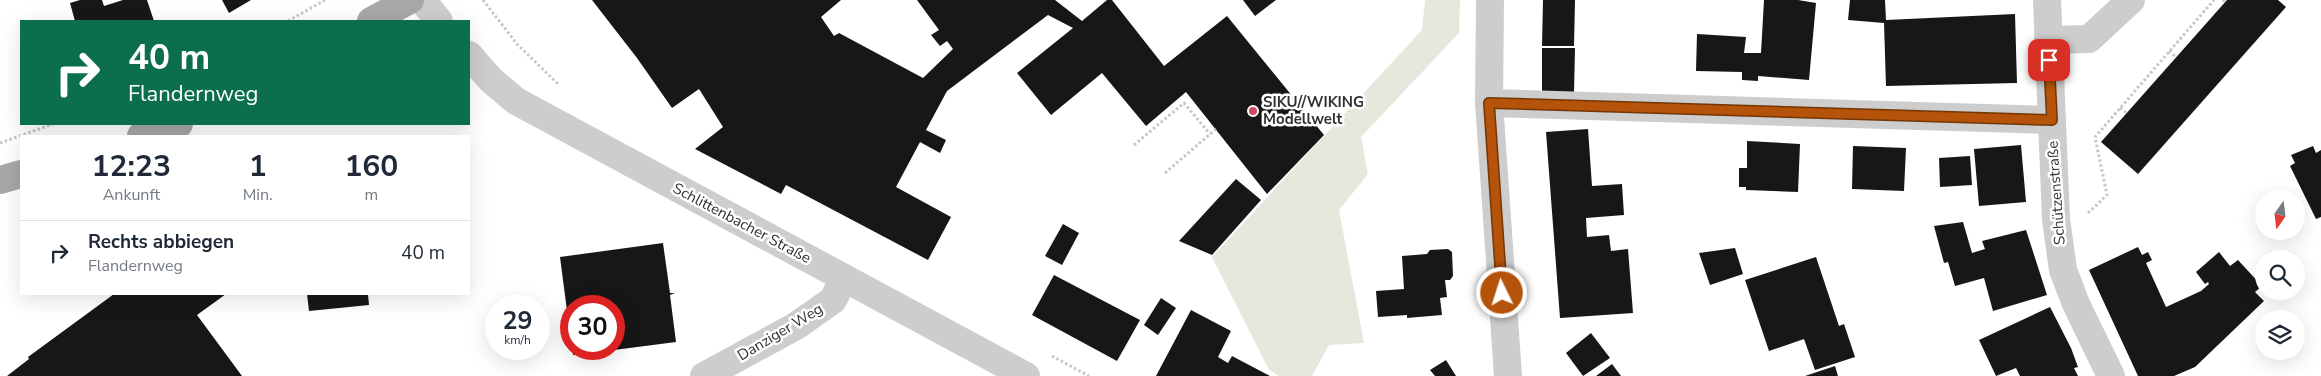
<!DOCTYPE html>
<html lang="de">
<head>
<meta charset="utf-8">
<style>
	body { margin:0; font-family:"Nunito Sans",sans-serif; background:#f6f6f7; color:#1f2937; height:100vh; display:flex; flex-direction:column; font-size:19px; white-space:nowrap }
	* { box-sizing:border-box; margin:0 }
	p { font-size:16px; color:#747a83 }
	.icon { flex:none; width:28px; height:28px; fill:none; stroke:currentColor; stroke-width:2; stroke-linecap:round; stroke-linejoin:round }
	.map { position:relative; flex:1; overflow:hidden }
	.drawer { position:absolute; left:20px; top:135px; width:450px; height:160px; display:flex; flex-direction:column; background:#fff; border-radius:0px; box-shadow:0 5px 20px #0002 }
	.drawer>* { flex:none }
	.top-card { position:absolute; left:20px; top:20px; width:450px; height:105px; border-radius:0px; box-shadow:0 5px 20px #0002; background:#0b6e4f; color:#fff; overflow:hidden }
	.needle { width:32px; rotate:194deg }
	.buttons { position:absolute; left:2255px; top:190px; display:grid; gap:10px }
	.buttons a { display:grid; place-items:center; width:50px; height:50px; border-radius:50%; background:#fff; box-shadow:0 5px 20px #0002; font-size:25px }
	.speed { position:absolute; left:485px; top:295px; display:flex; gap:10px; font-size:25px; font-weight:700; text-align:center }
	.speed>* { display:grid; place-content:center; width:65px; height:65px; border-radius:50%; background:#fff; box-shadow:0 5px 20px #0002; line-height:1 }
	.speed small { font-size:12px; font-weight:400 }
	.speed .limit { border:8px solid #d22; background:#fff; color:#111 }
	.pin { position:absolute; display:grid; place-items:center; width:42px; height:42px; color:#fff; margin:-21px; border-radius:10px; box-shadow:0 2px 8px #0006 }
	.me { position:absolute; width:55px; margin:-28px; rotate:356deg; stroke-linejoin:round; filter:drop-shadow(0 0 4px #0008) }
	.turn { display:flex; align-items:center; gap:18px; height:105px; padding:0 25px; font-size:22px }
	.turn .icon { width:65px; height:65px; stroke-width:2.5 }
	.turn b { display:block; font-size:35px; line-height:42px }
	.eta { display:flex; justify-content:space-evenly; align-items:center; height:85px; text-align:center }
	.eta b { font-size:30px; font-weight:700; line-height:35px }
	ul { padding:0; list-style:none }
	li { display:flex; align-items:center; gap:15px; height:65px; padding:0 25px; border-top:1px solid #e0e1e3 }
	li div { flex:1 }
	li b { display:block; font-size:19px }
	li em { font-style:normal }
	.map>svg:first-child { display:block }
</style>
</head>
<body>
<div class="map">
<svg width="2321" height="376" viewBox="0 0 2321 376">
	<rect width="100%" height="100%" fill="#fff"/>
	<!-- green -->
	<path fill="#e4e8dd" d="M1425,0H1460L1459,33L1361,137L1368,174L1339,210L1364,343L1329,345L1312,376H1279L1269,370L1212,257L1422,30Z"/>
	<!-- building -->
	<g fill="#171717">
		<path d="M80,0H102L104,6L123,0H147L154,21H75L70,3Z"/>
		<path d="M222,0H251L229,13Z"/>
		<path d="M592,0H841L821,17L834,36L839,33L923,78L953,49L947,41L940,46L931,35L939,30L917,0H1055L1082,21L1107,0H1112L1164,66L1227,16L1324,135L1267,194L1186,92L1146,126L1102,73L1051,115L1017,73L1073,28L1048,15L947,91L926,130L946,140L940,153L920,142L896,187L951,217L928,260L786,185L781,194L695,149L723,127L699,89L672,108L637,58Z"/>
		<path d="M1243,0H1276L1255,16Z"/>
		<path d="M1543,0H1575L1574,46H1542Z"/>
		<path d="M1764,0H1798L1816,3L1809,80L1758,76V81L1742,80V72L1696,71L1697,34L1746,37L1744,53H1761Z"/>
		<path d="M1850,0H1885L1886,20L2015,14L2017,83L1886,86L1884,23L1848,20Z"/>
		<path d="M2227,0H2278L2286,7L2138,174L2101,142Z"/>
		<path d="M1542,48H1575L1574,93L1542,92Z"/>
		<path d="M1588,129L1592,186L1622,184L1624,215L1586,218L1587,237L1609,235L1611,251L1628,249L1633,313L1560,318L1546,132Z"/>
		<path d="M1747,141L1800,144L1798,192L1746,190V187H1739V168H1747Z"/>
		<path d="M2021,145L2026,202L1979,206L1974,149Z"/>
		<path d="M1853,146L1906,148L1904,191L1852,189Z"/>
		<path d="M2313,146L2316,153L2321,150V217L2316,219L2290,166L2295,163L2291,155Z"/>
		<path d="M1970,156L1972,185L1940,187L1939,158Z"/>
		<path d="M1236,179L1261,200L1212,255L1179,241Z"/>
		<path d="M1963,222L1972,253L1985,249L1982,241L2026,230L2047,295L1993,311L1984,278L1955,286L1948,262L1944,263L1934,226Z"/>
		<path d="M1063,224L1079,233L1062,265L1045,256Z"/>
		<path d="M663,243L670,293H675L670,295L676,342L614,350V306H571L570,334L560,257Z"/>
		<path d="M2138,247L2142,255L2148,252L2152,260L2146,263L2166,307L2201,291L2209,284L2208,282L2205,284L2196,272L2219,252L2230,266L2238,260L2262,286L2255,292L2264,301L2195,367L2174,376H2138L2089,270Z"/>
		<path d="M1735,248L1743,274L1710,285L1699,253Z"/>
		<path d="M1448,249L1452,252L1453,276L1450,280H1445L1447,297L1440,298L1442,315L1407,318V315L1378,317L1376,291L1404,289L1402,256L1427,254L1430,250Z"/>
		<path d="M1816,257L1839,326L1844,324L1855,357L1815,370L1804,339L1769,351L1745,280Z"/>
		<path d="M1054,275L1140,320L1117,361L1032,315Z"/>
		<path d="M114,294H226L197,315L242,376H7L29,359L28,357Z"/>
		<path d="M307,294H368L369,305L309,311Z"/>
		<path d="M1161,298L1176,308L1158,335L1144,325Z"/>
		<path d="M2050,307L2071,348L2078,367L2074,368L2078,376H2020L2016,368L1996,376L1979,340Z"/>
		<path d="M1191,310L1231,331L1218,357L1228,363L1232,356L1270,376H1156Z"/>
		<path d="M1591,333L1610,358L1583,376L1566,353Z"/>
		<path d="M572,349H612V350L573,355Z"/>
		<path d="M1446,360L1456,376H1435L1430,370Z"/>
		<path d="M1612,364L1621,376H1596Z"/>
		<path d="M1835,366L1838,376H1805Z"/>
	</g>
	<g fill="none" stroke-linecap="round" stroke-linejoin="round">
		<!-- path -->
		<g stroke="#c7c7c7" stroke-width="3" stroke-dasharray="2.5 2.5" stroke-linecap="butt">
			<path d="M483,0L517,44L559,85"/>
			<path d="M2223,0L2225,2"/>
			<path d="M288,21L325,0"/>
			<path d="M2169,51L2176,57"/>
			<path d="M2120,108L2127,113"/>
			<path d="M0,143L53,124"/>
			<path d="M1134,145L1184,103L1210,134"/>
			<path d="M1165,173L1216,129"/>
			<path d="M2088,213L2107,195L2095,137L2214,0"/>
			<path d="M1052,356L1089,376"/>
		</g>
		<!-- minor -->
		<g stroke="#cdcdcd" stroke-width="28">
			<path d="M422,0L439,21"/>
			<path d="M1490,0L1489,103L1508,376"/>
			<path d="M2047,0L2056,219L2063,270L2076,304L2111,376"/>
			<path d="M2048,40L2089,39L2131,0"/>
			<path d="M469,55L491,80L516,101L1026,376"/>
			<path d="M1489,103L2052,120"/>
			<path d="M704,376L796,326L833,300L844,278"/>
		</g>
		<!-- major -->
		<g stroke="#a8a8a8" stroke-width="28">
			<path d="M371,21L410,0"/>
			<path d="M141,136L179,124"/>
			<path d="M0,180L21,174"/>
		</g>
	</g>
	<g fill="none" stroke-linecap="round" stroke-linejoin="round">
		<defs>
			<path id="route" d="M1502,293L1489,103L2052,120L2049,60"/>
		</defs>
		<!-- route casing -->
		<use href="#route" stroke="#753606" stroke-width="12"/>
		<!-- route -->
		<use href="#route" stroke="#b45309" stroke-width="9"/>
	</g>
	<!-- markers -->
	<circle fill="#d14864" stroke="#fff" stroke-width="2" cx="1253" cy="111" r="5"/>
	<g text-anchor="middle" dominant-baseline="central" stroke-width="5" stroke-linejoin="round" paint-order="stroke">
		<!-- poi labels -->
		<g font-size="15" font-weight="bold" fill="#303030" stroke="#fff" text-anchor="start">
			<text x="1263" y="102">SIKU//WIKING<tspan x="1263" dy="17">Modellwelt</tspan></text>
		</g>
		<!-- street labels -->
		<g font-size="15" fill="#303030" stroke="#fff">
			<text transform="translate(2056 193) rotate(-94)">Schützenstraße</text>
			<text transform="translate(742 223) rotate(28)">Schlittenbacher Straße</text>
			<text transform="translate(780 332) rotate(-31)">Danziger Weg</text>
		</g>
	</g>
</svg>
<div class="buttons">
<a><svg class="needle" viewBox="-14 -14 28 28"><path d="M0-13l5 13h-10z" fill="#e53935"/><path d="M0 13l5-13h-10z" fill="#747a83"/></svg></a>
<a><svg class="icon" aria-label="search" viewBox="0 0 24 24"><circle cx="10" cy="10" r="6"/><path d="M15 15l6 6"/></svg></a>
<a><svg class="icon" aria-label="layers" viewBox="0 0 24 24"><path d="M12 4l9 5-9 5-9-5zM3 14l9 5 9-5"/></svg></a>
</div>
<div class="speed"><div>29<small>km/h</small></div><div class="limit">30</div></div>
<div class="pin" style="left:2049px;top:60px;background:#d93025"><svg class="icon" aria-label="arrive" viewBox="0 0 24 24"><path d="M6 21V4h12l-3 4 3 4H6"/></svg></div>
<svg class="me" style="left:1502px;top:293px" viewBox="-20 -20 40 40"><circle r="17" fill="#b45309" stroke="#fff" stroke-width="3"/><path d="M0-11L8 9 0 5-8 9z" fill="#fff"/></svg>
<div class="top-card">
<div class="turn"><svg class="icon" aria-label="right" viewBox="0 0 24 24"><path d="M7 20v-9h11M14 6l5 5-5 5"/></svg><div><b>40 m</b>Flandernweg</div></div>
</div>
<section class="drawer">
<div class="eta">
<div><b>12:23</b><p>Ankunft</p></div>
<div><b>1</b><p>Min.</p></div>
<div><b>160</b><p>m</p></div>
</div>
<ul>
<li><svg class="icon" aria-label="right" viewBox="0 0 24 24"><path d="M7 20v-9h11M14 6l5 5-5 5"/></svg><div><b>Rechts abbiegen</b><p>Flandernweg</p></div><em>40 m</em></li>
</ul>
</section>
</div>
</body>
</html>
